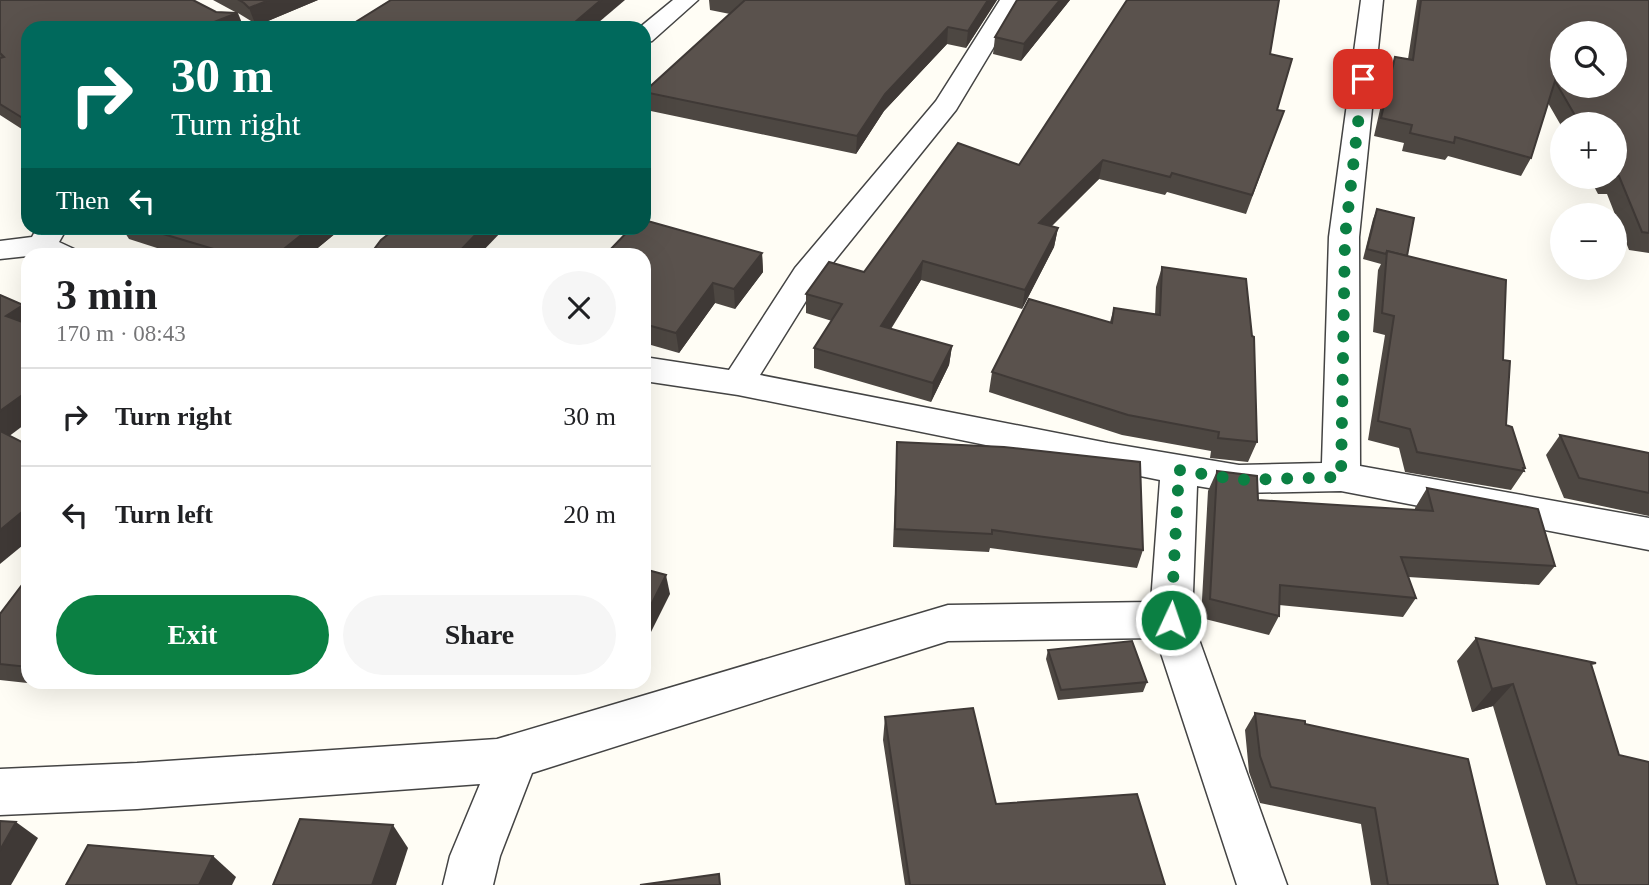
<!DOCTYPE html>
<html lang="en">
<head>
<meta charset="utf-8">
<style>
	body { margin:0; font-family:Georgia,serif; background:#f6f6f6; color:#202124; height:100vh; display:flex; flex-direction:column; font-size:26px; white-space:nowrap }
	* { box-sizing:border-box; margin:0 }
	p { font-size:23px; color:#757577 }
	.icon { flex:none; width:38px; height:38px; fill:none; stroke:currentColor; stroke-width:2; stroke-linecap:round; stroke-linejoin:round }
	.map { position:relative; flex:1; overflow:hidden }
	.details { position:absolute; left:21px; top:248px; width:630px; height:441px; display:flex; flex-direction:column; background:#fff; border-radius:21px; box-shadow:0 7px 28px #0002 }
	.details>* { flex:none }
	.banner { position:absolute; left:21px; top:21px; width:630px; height:214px; border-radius:21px; box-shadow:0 7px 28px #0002; background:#00695c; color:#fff; overflow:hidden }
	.tools { position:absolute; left:1550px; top:21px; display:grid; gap:14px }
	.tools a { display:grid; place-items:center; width:77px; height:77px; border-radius:50%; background:#fff; box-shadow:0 7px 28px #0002; font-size:35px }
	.pin { position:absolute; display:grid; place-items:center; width:60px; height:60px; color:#fff; margin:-30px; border-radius:14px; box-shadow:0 4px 10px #0006 }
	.me { position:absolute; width:77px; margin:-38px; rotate:3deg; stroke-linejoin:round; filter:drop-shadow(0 0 5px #0008) }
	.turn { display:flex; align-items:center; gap:24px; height:147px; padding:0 35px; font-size:32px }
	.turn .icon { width:91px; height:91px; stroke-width:2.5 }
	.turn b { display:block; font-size:49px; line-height:60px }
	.then { display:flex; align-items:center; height:66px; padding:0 35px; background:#0003; gap:14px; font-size:26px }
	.round { display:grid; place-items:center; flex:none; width:74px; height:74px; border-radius:37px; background:#f6f6f6 }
	.headline { display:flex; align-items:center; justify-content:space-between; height:119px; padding:0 35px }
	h1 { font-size:42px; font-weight:700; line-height:52px }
	.button { display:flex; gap:14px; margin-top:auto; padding:14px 35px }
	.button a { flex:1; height:80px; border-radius:42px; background:#0b8043; color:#fff; font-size:28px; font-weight:700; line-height:80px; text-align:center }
	.button a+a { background:#f6f6f6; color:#202124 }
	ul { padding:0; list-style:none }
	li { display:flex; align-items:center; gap:21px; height:98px; padding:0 35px; border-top:2px solid #e0e0e0 }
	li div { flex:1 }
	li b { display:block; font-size:26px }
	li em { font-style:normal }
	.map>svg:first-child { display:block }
</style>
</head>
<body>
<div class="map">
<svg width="1649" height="885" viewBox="0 0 1649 885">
	<rect width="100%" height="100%" fill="#fffdf5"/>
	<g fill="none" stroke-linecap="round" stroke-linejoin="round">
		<defs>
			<g id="minor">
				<path d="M673,0H698L652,41L644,43V28H639Z"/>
				<path d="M1000,0H1022L956,110L819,280L760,375L1108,443L1239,465L1322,463L1329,237L1361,0H1383L1359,237L1360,466L1649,518V550L1341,491L1239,493L1197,486L1192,620L1287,885H1237L1156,638L948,641L532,773L500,856L493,885H443L450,856L480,784L137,809L0,815V769L137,763L497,739L948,605L1151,602L1160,480L738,395L644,381V357L729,370L795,268L936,101Z"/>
				<path d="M37,228H67L59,242L74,249L78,256L37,255L0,259V241L32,237Z"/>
			</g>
		</defs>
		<!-- minor casing -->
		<use href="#minor" stroke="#444" stroke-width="3"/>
		<!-- minor -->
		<use href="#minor" fill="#fff" fill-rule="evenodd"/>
	</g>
	<!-- wall -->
	<g fill="#4d4742">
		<path d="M0,0L237,13L213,0H318L256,26L251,21L238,13L244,28H28V133L0,115Z"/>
		<path d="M709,0H997L966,48L947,44L884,111L856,154L646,110L644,92L730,14L710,10Z"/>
		<path d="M1017,0H1070L1021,61L993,54L995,37Z"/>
		<path d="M1417,0H1649V253L1629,250L1607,194H1598L1589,177H1615V124H1563V129L1548,103L1531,158L1521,176L1448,156L1445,160L1402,151L1404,143L1374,136L1388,74L1395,57L1408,59Z"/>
		<path d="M1270,54L1277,110L1284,111L1246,214L1167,192L1165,195L1099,179L1051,227L1058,228L1054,247L1022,309L921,280L891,329L952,346L949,365L931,402L814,368V348L832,321L806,313V294L864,272Z"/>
		<path d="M1377,209L1407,256L1503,360L1506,425L1525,468L1524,470V471L1511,490L1405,472L1399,448L1368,440L1385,335L1373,332L1378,270L1381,264L1363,259L1373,219Z"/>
		<path d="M122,228H342L308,256H182L129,239Z"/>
		<path d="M608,252L762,253L763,272L735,309L715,303L679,353L644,343V256H609Z"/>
		<path d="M1162,267L1257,442L1248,462L1210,458L1211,451L1122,435L989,392L992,372L1110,322L1114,308L1155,315L1156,287Z"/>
		<path d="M1560,435L1649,453V516L1564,498L1546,455Z"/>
		<path d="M897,442L1143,550L1137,568L990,548L989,552L893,547Z"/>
		<path d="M1217,471L1258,500L1415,510V508L1427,488L1555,566L1539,585L1408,577L1416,598L1403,617L1279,605V616L1269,635L1201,618L1208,491Z"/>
		<path d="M28,577V682H77L73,688L0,680V614Z"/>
		<path d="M1476,638L1592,667L1649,885H1546L1493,706L1472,712L1457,661Z"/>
		<path d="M1048,650L1147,682L1143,692L1058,700L1046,659Z"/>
		<path d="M257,682H349L346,688L259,686Z"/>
		<path d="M1255,713L1305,724L1498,885H1371L1361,824L1260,803L1249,772L1245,730Z"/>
		<path d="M885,717L996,804L1165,885H905L883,740Z"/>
	</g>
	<!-- shaded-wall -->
	<g fill="#3f3936">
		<path d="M269,0H318L256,26L249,8Z"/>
		<path d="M601,0H625L592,28H568Z"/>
		<path d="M988,0H997L966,48L968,31Z"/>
		<path d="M1060,0H1070L1021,61L1024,44Z"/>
		<path d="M237,13L244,28H199Z"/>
		<path d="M948,27L947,44L884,111L856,154L857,136L885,94Z"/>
		<path d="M28,114V128L21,117Z"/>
		<path d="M1103,160L1099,179L1035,242L1039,223Z"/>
		<path d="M310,228H342L308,256H275Z"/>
		<path d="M482,228H505L478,256H455Z"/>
		<path d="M1058,228L1054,247L1022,309L1025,290Z"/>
		<path d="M762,253L763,272L735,309L734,289Z"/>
		<path d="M923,261L921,280L880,345L881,326Z"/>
		<path d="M713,283L715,303L679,353L676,333Z"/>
		<path d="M23,305L28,313V331L6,316Z"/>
		<path d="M952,346L949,365L931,402L933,383Z"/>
		<path d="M28,391V422L0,443V411Z"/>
		<path d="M28,507V541L0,564V530Z"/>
		<path d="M666,575L670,594L644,646V619Z"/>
		<path d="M67,682H77L73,688Z"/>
		<path d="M342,682H349L346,688Z"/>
		<path d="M1513,684L1493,706L1472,712L1492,689Z"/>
		<path d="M16,822L38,838L11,885H0V850Z"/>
		<path d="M393,825L408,848L396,885H372Z"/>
		<path d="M213,856L236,877L232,885H199Z"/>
	</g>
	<!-- building -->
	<g fill="#5a524d" stroke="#3f3936" stroke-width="2" fill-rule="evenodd">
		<path d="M0,0H193L216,12L237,13L199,28H28V114L21,117L0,104V58L4,57L0,53Z"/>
		<path d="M239,0H269L249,8L244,3Z"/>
		<path d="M391,0H601L568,28H346Z"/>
		<path d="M744,0H988L968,31L948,27L885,94L857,136L644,92L745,0Z"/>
		<path d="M1017,0H1060L1024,44L995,37Z"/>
		<path d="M1127,0H1279L1270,54L1292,59L1277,110L1284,111L1252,195L1172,173L1170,177L1103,160L1039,223L1058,228L1025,290L923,261L881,326L952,346L933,383L814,348L842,304L806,294L829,262L864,272L958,143L1019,165Z"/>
		<path d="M1421,0H1649V233L1642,232L1619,176H1615V124H1580L1555,81L1531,158L1455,137L1454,143L1410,133L1412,125L1381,118L1395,57L1413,60ZM1563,33H1615V86H1563Z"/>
		<path d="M1377,209L1414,218L1407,256L1387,251L1386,254L1367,249Z"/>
		<path d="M644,220L762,253L734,289L713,283L676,333L644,324V256H615L616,254L608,252L631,228H644Z"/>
		<path d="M143,228H310L275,256H237Z"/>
		<path d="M396,228H482L455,256H369L381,240Z"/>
		<path d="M1387,251L1506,280L1503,360L1510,361L1506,425L1512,427L1525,468H1523L1524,471L1417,452L1410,429L1378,421L1394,316L1382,313Z"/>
		<path d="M1162,267L1246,279L1252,336L1254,337L1257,442L1218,438L1219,432L1128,415L992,372L1029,299L1112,323L1114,308L1160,315Z"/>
		<path d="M0,295L23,305L6,316L28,324V391L0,411Z"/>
		<path d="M0,431L28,445V507L0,530Z"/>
		<path d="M1560,435L1649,453V493L1579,478Z"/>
		<path d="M897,442L1004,447L1140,462L1143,550L992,530V534L895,529Z"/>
		<path d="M1217,471L1257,476L1258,500L1433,511L1427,488L1538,509L1555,566L1401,557L1416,598L1280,585L1279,616L1210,599Z"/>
		<path d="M644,569L666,575L644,619Z"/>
		<path d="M28,577V667L0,664V614Z"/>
		<path d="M1476,638L1596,663L1591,664L1619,755L1649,762V885H1577L1513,684L1492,689Z"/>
		<path d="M1132,641L1147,682L1061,690L1048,650Z"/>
		<path d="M973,708L996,804L1137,794L1165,885H910L885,717Z"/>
		<path d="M1255,713L1305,721V724L1468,759L1498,885H1388L1375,808L1271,787L1260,756Z"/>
		<path d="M300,819L393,825L372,885H273Z"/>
		<path d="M0,821L16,822L0,850Z"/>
		<path d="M88,845L213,856L199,885H66Z"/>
		<path d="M719,874L720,885H640Z"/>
	</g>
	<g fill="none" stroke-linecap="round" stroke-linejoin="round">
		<!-- route -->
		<path stroke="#0b8043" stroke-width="12" stroke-dasharray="0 21.6" d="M1171,620L1179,470L1239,480L1341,477L1345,237L1363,79"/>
	</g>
</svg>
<div class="tools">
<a><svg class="icon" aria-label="search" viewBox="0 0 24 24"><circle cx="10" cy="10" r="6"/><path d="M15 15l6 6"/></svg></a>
<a>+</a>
<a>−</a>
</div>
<div class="pin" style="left:1363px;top:79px;background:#d93025"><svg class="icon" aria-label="arrive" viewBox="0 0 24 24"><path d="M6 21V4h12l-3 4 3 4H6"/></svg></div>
<svg class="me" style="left:1171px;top:620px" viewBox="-20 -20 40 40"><circle r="17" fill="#0b8043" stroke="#fff" stroke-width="3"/><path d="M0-11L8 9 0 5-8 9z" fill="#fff"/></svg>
<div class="banner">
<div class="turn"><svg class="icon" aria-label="right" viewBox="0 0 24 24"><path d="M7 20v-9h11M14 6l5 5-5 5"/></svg><div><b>30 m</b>Turn right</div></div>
<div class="then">Then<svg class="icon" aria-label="left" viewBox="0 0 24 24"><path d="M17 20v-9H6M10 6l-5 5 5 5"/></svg></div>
</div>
<section class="details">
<div class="headline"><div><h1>3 min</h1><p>170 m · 08:43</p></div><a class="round"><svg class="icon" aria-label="close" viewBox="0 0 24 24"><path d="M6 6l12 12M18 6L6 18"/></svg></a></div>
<ul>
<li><svg class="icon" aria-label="right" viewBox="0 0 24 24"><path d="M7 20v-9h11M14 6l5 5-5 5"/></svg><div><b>Turn right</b></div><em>30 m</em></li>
<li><svg class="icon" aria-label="left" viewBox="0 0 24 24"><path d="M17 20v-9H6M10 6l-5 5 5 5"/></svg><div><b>Turn left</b></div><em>20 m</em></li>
</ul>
<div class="button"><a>Exit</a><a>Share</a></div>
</section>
</div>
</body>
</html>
